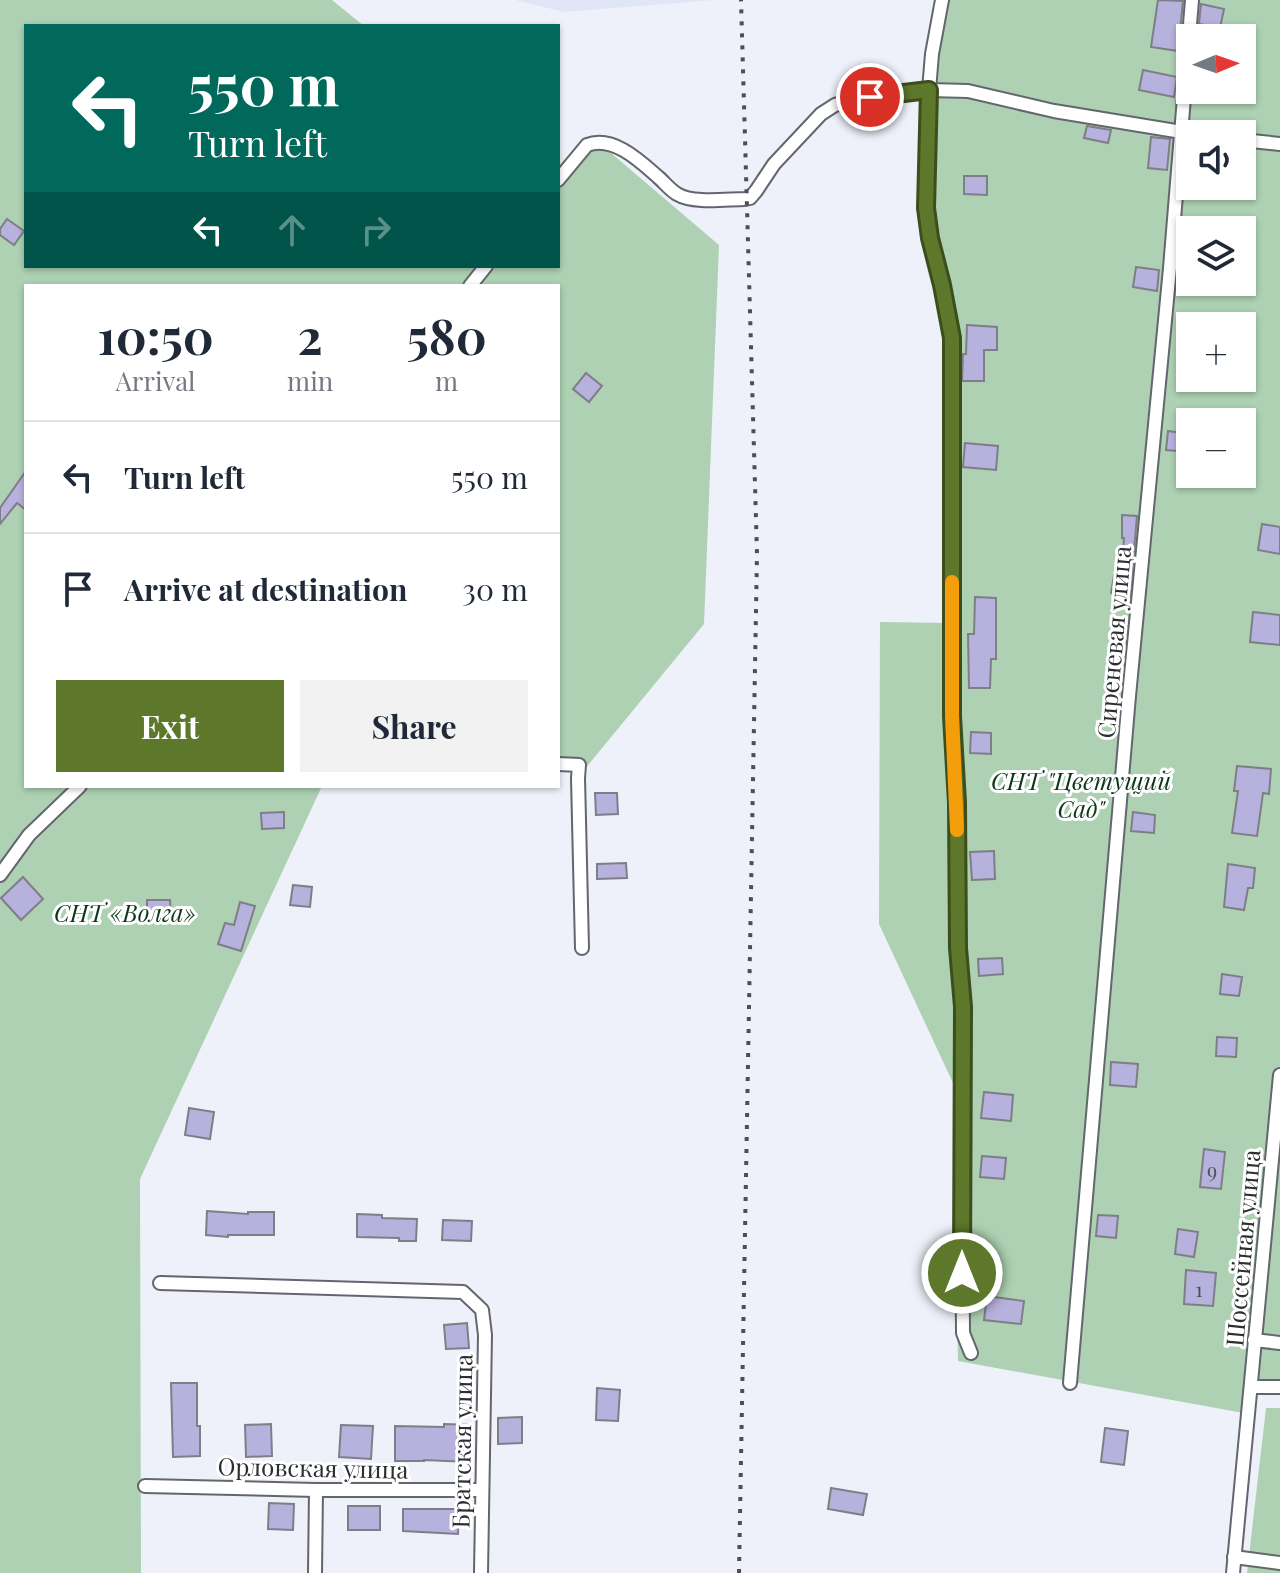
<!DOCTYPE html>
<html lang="en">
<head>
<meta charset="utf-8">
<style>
	body { margin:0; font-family:"Playfair Display",serif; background:#f2f2f3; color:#1f2937; height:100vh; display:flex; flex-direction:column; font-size:30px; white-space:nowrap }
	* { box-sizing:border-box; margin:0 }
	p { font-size:26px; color:#747a83 }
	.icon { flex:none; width:44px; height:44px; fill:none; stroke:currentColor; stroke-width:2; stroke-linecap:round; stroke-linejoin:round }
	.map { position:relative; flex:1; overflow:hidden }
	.sheet { position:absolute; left:24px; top:284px; width:536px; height:504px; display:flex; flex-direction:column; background:#fff; border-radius:0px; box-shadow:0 2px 6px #0004 }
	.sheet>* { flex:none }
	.guide { position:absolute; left:24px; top:24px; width:536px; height:244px; border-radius:0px; box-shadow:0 2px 6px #0004; background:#00695c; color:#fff; overflow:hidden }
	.needle { width:52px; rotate:88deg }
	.controls { position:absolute; left:1176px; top:24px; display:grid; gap:16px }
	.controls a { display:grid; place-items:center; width:80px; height:80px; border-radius:0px; background:#fff; box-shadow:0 2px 6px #0004; font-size:40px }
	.pin { position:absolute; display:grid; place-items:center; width:68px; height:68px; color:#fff; margin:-34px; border:4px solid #fff; border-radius:50%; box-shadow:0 2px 8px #0007 }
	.me { position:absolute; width:88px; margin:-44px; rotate:0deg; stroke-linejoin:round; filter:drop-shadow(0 0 6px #0008) }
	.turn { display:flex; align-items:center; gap:28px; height:168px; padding:0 32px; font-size:36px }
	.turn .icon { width:104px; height:104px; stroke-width:2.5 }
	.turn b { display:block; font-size:56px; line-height:68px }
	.lanes { display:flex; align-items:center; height:76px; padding:0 32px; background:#0003; justify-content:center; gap:40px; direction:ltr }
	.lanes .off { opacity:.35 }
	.eta { display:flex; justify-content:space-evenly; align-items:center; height:136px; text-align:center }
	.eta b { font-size:48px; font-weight:700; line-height:56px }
	.cta { display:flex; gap:16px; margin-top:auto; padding:16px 32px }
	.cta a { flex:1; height:92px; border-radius:0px; background:#5d782b; color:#fff; font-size:32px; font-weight:700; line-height:92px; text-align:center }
	.cta a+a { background:#f2f2f3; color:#1f2937 }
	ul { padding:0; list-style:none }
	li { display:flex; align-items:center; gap:24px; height:112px; padding:0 32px; border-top:2px solid #e0e1e3 }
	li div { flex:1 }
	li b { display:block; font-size:30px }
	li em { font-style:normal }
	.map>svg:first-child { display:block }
</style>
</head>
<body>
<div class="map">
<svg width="1280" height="1573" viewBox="0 0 1280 1573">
	<rect width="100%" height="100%" fill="#eef1fa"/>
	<!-- built -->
	<path fill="#e1e6f6" d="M515,0H715L564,12Z"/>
	<!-- green -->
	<g fill="#add1b2" fill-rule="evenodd">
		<path d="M0,0H332L364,26H26V266H558V174L591,136L719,245L704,624L584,770H558V286H26V786H322L140,1179L141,1573H0Z"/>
		<path d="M939,0H1280V1382L1255,1380L1249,1414L958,1361L953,1083L879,924L880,622L952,623L948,344L922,230L924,85ZM1190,38H1242V90H1190ZM1190,134H1242V186H1190ZM1190,230H1242V282H1190ZM1190,326H1242V378H1190ZM1190,422H1242V474H1190Z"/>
		<path d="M1266,1408H1280V1573H1247Z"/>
	</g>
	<!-- building -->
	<g fill="#b7b1dd" stroke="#7f7e87" stroke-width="2">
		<path d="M1158,0L1183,1L1178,51L1151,47Z"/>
		<path d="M1201,4L1224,9L1220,28L1199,24Z"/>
		<path d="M1143,70L1177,77L1174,97L1139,90Z"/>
		<path d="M1087,126L1111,130L1108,143L1084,138Z"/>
		<path d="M1151,137L1170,139L1167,170L1148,168Z"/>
		<path d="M964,176H987V195L964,194Z"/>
		<path d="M7,219L24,231L14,245L0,235V229Z"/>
		<path d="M1136,267L1159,270L1157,291L1133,287Z"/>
		<path d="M967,325L997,327V350H984V381H962L963,354H966Z"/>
		<path d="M586,373L602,386L589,402L573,389Z"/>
		<path d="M1168,431L1190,434V452L1166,450Z"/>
		<path d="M965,443L998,446L996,470L963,467Z"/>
		<path d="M26,471V510L17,503L0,524V508Z"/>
		<path d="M1122,515L1137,516L1130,596L1111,593L1114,576L1121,577L1124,538H1122Z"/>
		<path d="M1262,524L1280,527V554L1258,550Z"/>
		<path d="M975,597L996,598V659H991L990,688H969L968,634H974Z"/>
		<path d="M1253,612L1280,615V645L1250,642Z"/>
		<path d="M971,732L991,733V754L970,753Z"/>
		<path d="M1237,766L1271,769L1269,794L1263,793L1257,836L1232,833L1238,791H1234Z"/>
		<path d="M595,793H617L618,814L596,815Z"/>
		<path d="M284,812V828L262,829L261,813Z"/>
		<path d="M1133,812L1155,815L1154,833L1131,831Z"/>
		<path d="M994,851L995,879L972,880L970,852Z"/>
		<path d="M626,863L627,878L597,879V864Z"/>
		<path d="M1228,864L1255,868L1253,888H1248L1244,910L1224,907Z"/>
		<path d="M23,877L43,899L21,920L1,898Z"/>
		<path d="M293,885L312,887L310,907L290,905Z"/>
		<path d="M147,900H170L171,915H147Z"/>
		<path d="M240,902L255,906L241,951L218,944L225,923L234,925Z"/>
		<path d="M1002,958L1003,974L979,976L978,959Z"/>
		<path d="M1222,974L1242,977L1239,996L1220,994Z"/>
		<path d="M1217,1037L1237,1038L1236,1057L1216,1056Z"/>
		<path d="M1111,1062L1138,1064L1136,1087L1110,1085Z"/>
		<path d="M984,1092L1013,1095L1011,1121L981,1118Z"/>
		<path d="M189,1108L214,1112L210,1139L185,1135Z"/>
		<path d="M1204,1149L1225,1152L1221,1189L1200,1187Z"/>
		<path d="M982,1156L1006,1158L1004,1179L980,1177Z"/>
		<path d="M207,1211L248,1214V1212H274V1235H228V1237L206,1235Z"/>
		<path d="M357,1214L382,1215V1218L417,1219L416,1241H399V1238L357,1237Z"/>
		<path d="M1098,1215L1118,1216L1116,1238L1096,1236Z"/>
		<path d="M443,1220L472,1221L471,1241L442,1240Z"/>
		<path d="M1178,1229L1198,1232L1194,1257L1175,1254Z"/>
		<path d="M1186,1270L1216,1273L1213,1306L1184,1304Z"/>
		<path d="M987,1296L1024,1301L1021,1324L984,1320Z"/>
		<path d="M467,1323L469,1348L446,1349L444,1325Z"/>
		<path d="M171,1383H197V1426H200V1456L173,1457Z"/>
		<path d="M597,1388L620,1390L618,1421L596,1420Z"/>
		<path d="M522,1417V1443L498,1444V1418Z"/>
		<path d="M271,1424L272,1456L246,1457L245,1425Z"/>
		<path d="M444,1424L471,1425L469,1462L424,1460V1461H395V1426L444,1427Z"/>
		<path d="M341,1425L373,1426L371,1459L339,1457Z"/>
		<path d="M1105,1428L1128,1431L1124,1465L1101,1462Z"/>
		<path d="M831,1488L867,1494L863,1515L828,1509Z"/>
		<path d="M269,1503L294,1504L293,1530L268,1529Z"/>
		<rect x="348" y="1506" width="32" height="24"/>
		<path d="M403,1509H459L458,1534L403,1531Z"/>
	</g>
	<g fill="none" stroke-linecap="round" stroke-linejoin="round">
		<defs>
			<g id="minor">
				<path d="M942,0L932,54L929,90L926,208L930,238L942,285L952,338V716L957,803L958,948L963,1007L961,1074L963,1333L971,1353"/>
				<path d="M1242,140L1280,144"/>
				<path d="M558,180L587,145C613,135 640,161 658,177C664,182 670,190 677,194C693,204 727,199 745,199L750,198L756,191L774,164L821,114L835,105L851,100L889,94L929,90L968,91L1054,111L1194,134"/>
				<path d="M470,286L486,266"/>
				<path d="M558,764L579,765L578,778L582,948"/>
				<path d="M0,875L29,835L80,786"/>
				<path d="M160,1283L463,1292L482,1310L485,1335L481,1573"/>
				<path d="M1254,1340L1280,1343"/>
				<path d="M1070,1383L1129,696L1170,268L1192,0"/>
				<path d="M1251,1387H1280"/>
				<path d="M145,1486L316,1490H481"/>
				<path d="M1234,1557L1280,1563"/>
				<path d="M315,1573L316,1490"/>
				<path d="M1233,1573L1280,1075"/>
			</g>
		</defs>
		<!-- minor casing -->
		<use href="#minor" stroke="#63666d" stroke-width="16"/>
		<!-- minor -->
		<use href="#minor" stroke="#fff" stroke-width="12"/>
		<!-- rail -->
		<path stroke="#4c4e52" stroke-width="4" stroke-dasharray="4 8" stroke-linecap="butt" d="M739,1573L757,554L741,0"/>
	</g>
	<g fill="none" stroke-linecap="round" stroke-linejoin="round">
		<defs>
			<path id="route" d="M870,97L929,90L926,208L930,238L942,285L952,338V716L957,803L958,948L963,1007L962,1273"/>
		</defs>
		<!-- route casing -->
		<use href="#route" stroke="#3c4e1c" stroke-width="20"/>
		<!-- route -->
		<use href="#route" stroke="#5d782b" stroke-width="14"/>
		<!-- slow -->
		<path stroke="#f59e0b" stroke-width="14" d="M952,582V716L957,830"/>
	</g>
	<g text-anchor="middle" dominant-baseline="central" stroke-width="6" stroke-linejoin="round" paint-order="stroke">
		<!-- number labels -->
		<g font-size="20" fill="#504f5c">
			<text x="1212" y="1169">9</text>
			<text x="1199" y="1288">1</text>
		</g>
		<!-- street labels -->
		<g font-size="24" fill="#2d2e31" stroke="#fff">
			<text transform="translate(1113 642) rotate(-85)">Сиреневая улица</text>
			<text transform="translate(1242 1248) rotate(-85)">Шоссейная улица</text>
			<text transform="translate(461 1441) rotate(-89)">Братская улица</text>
			<text transform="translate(313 1467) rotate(1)">Орловская улица</text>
		</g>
		<!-- park labels -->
		<g font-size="24" font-style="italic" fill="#0d3818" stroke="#fff">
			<text x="1081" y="780">СНТ "Цветущий<tspan x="1081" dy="28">Сад"</tspan></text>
			<text x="125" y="912">СНТ «Волга»</text>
		</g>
	</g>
</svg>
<div class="controls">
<a><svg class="needle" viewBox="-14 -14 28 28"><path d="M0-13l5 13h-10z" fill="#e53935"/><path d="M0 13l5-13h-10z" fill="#747a83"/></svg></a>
<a><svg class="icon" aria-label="sound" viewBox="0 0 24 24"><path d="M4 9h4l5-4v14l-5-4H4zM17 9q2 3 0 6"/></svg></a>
<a><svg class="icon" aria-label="layers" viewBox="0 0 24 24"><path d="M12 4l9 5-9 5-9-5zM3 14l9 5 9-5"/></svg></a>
<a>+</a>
<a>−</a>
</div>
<div class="pin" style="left:870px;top:97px;background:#d93025"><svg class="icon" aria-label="arrive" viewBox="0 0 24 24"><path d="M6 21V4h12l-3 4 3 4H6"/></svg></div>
<svg class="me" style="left:962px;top:1273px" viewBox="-20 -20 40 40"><circle r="17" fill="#5d782b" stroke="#fff" stroke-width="3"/><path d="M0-11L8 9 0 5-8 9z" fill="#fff"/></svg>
<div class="guide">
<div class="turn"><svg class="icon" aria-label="left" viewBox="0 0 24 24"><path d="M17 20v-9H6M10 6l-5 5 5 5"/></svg><div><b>550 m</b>Turn left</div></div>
<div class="lanes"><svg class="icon" aria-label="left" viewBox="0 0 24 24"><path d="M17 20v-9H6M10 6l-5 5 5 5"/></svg><svg class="icon off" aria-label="ahead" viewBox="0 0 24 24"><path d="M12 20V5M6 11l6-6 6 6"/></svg><svg class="icon off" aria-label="right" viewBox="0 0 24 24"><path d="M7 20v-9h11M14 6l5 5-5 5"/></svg></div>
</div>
<section class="sheet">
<div class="eta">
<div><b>10:50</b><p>Arrival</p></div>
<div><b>2</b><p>min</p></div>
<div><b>580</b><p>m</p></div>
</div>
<ul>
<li><svg class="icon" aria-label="left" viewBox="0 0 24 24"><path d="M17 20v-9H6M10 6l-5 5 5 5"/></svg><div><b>Turn left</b></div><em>550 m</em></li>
<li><svg class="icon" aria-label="arrive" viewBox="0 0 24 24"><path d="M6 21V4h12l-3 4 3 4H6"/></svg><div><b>Arrive at destination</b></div><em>30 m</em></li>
</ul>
<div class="cta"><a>Exit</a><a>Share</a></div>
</section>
</div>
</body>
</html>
